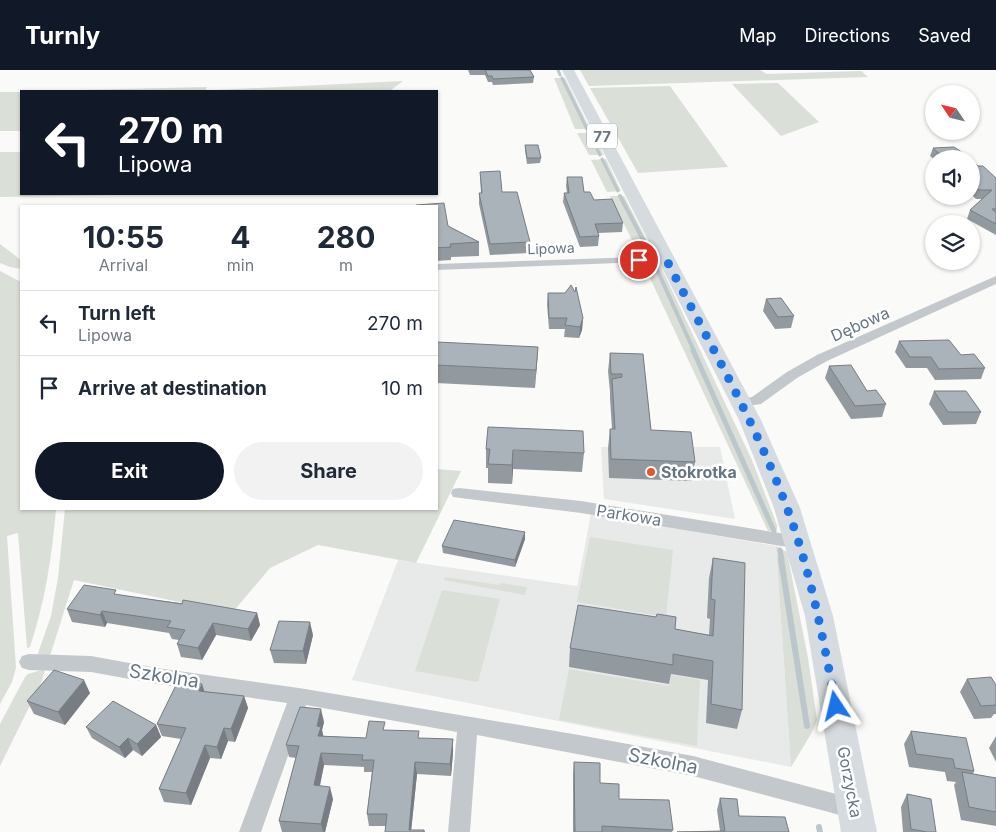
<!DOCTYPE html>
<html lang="en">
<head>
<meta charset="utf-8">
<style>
	body { margin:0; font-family:Inter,sans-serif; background:#f2f2f3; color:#1f2937; height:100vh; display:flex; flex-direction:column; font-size:19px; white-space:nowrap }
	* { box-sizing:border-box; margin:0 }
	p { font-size:16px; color:#747a83 }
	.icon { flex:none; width:28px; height:28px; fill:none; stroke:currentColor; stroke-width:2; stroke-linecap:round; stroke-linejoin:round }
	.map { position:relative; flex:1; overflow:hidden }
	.drawer { position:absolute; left:20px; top:135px; width:418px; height:305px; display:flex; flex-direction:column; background:#fff; border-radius:0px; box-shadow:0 1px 4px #0004 }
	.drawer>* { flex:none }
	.banner { position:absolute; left:20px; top:20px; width:418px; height:105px; border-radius:0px; box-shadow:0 1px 4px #0004; background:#111827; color:#fff; overflow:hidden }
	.needle { width:32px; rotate:305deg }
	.buttons { position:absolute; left:925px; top:15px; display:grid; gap:10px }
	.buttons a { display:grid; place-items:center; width:55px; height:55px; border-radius:50%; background:#fff; box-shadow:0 1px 4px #0004; font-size:25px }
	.pin { position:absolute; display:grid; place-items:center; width:42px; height:42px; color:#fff; margin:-21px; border:2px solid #fff; border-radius:50%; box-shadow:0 1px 5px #0007 }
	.me { position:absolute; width:55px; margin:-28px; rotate:350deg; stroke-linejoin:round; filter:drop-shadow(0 0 4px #0008) }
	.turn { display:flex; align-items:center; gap:18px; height:105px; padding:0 15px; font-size:22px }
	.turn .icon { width:65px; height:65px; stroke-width:2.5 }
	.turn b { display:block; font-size:35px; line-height:42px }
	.eta { display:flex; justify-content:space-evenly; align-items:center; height:85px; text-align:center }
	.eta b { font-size:30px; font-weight:700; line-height:35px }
	.button { display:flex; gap:10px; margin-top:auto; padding:10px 15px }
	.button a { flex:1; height:58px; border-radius:30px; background:#111827; color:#fff; font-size:20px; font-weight:700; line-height:58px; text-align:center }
	.button a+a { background:#f2f2f3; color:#1f2937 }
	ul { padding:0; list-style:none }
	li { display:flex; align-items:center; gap:15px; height:65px; padding:0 15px; border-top:1px solid #e0e1e3 }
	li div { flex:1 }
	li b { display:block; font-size:19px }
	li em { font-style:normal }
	header { display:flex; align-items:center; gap:30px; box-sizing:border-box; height:70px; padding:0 25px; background:#111827; color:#fff }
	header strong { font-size:24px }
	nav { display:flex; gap:28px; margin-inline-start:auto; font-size:18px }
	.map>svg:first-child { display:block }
</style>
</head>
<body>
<header>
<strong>Turnly</strong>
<nav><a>Map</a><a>Directions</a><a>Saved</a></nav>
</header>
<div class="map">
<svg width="996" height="762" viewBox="0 0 996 762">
	<rect width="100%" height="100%" fill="#fafaf8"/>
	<!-- built -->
	<g fill="#e8e9e9">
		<path d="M601,377H720L735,449L604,429Z"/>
		<path d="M591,444L776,476L791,697L352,610L398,490L577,516Z"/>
	</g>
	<!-- green -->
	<g fill="#dadfd7">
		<path d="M580,0H760L767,4L861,1L868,7L589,16Z"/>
		<path d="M554,8H565L590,59H575Z"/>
		<path d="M403,11L390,21H216V20Z"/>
		<path d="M778,13L819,52L781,66L732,14Z"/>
		<path d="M670,16L728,97L638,103L590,18Z"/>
		<path d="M207,17L205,21H39Z"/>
		<rect x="0" y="22" width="21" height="39"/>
		<path d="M577,63H592L604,85H589Z"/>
		<path d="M0,82H21V124H173L0,127Z"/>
		<path d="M606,89L621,121L607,122L591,90Z"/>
		<path d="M610,126H624L655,186H640Z"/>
		<path d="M0,174L21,190V199L10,197L0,193Z"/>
		<path d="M643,193L660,195L752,390L777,455V460L768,461Z"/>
		<path d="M0,201L21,212V439H56C52,486 45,532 30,577L27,578L18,463L7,466L16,598L12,612L0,634Z"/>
		<path d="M436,399L461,401L416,493L318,475L270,498L232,543L74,510L49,589H43L38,583L51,546L58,508L65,439H436Z"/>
		<path d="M590,467L673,480L666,547L577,532Z"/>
		<path d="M776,476L787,482L808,588L817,650L811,664L791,697Z"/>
		<path d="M445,507L499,515L500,513L527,517L525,525L444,510Z"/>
		<path d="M442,520L500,529L478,612L415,601Z"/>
		<path d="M45,599L42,611L0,696V654L25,607L28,604Z"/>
		<path d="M569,599L669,616L671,605L700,610L697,676L559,650Z"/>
	</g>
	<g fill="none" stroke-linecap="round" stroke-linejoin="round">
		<!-- stream-far3 -->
		<g stroke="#bbc7cb" stroke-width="3">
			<path d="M558,0L560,5"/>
			<path d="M562,8L587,59"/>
			<path d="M589,63L600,85"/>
			<path d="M602,89L618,121"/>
		</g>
		<!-- stream-far2 -->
		<g stroke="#bbc7cb" stroke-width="4">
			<path d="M620,126L651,185"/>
			<path d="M655,195L694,281"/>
		</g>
		<!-- stream-far1 -->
		<g stroke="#bbc7cb" stroke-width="5">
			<path d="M693,280L774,461"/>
			<path d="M780,480L782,490"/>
		</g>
		<!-- stream -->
		<g stroke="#bbc7cb" stroke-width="6">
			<path d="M781,489L807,656"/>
			<path d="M819,757L820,762"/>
		</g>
		<!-- street -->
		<g fill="#c3c8cc" fill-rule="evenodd">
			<path d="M666,186L672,189L670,191L436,200V194Z"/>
			<path d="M996,206V214L827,291L797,308L761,334L741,337L736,336L734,333L736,330L752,327L787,302L817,285Z"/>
			<path d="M459,418L581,431L798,466L804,468L806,472L804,476L798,478L781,476L581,443L453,427L451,423L453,419Z"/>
			<path d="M29,584L91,586L157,598L299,618L579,665L693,686L855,729L863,732L866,739L863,746L855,749L693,706L477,665L470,762H448L457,662L306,635L261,762H239L287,633L157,614L91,602L29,600L22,598L19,592L22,586Z"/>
		</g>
		<!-- primary -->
		<path fill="#d6dbdf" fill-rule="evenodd" d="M562,0H574L761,350L800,438L833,546L877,762H841L805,546L774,438L739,350Z"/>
	</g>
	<!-- wall -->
	<g fill="#929a9f">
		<path d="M468,0H530L534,7L533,13L493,15L492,12H488L485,5H470Z"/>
		<path d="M525,75L541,88L540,93L527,94L525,80Z"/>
		<path d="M933,78L969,89H934L930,86Z"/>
		<path d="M971,90L978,96L996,108V165L967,149L970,140L982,129H976L971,124Z"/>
		<path d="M480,102L502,122L530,172V183L490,185L479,134V123H481Z"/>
		<path d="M567,107L594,130L623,153L622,162L598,163L599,166L598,176L580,177L563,132L564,123H567L566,116Z"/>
		<path d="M436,136L448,156L479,172V186L451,187V190L436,191Z"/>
		<path d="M548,223L583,248L582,260L579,268L564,267L565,259H549L547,234Z"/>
		<path d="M766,229L794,246L791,258L775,259L763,241Z"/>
		<path d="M899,271L961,285L985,298L981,309L935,310L927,298H906L895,282Z"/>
		<path d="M436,274L538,277L535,318L436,313Z"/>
		<path d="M610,283L643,284L651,360L695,392L691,411L609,408L608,378L610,359H612L610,328V322L608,301Z"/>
		<path d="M829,296L867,321L886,334L882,347L851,349L825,308Z"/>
		<path d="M934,321L981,342L976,354L943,355L929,334Z"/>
		<path d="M486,379L584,383L582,402L513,399L512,414L488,413V398H486Z"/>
		<path d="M525,462V469L515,497L443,483L442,476Z"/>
		<path d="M713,488L742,640L737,659L706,653L708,610L671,604L669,614L569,597L570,578L675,559L709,565L710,549L707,548L709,508Z"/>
		<path d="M118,525L257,543L260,555L251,571L216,565L202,590L181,587L177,574L179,570L172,569L169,563L107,553L105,557L72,552L67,539Z"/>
		<path d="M313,565L306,594L274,593L270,580Z"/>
		<path d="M967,609L996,615V644H994L991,648L974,649L960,622Z"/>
		<path d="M204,621L244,626L248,638L235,672L228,671L221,689L210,688L191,735L164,732L159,719L181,669L162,666L157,654Z"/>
		<path d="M90,623L65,655L34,644L27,631Z"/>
		<path d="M324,652L322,660L323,666L366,668L386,660L419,668L453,682L451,706L417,704L411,760H424L425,762H386V756H369L367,744L372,702H364V697L324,695L320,716L333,729L325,762H282L279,751L296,688L289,687L286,675Z"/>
		<path d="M156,655L161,667L142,686L133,680L125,688L92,668L86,657Z"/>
		<path d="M911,661L974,701L973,704L996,708V756L961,750L954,715L956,712L947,711L945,702L909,697L904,674Z"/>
		<path d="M996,666V692L989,678Z"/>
		<path d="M574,692L619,729L673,760L672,762H573V704Z"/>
		<path d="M907,724L936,762H903L901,737Z"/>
		<path d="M720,728L739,746L789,762L720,761L717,740Z"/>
	</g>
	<!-- shaded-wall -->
	<g fill="#777d82">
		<path d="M583,248L582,260L579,268L580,257Z"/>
		<path d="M538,277L537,294L535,318L536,300Z"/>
		<path d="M513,380V399L512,414V395Z"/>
		<path d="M525,462V469L515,497V490Z"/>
		<path d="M102,541L107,553L105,557L100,545Z"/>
		<path d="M257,543L260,555L251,571L248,559Z"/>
		<path d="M310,552L313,565L306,594L303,581Z"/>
		<path d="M213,553L216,565L202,590L198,578Z"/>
		<path d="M84,610L90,623L65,655L58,642Z"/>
		<path d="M202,614L206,626L199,621Z"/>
		<path d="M244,626L248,638L235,672L231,659Z"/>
		<path d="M321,639L324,652L322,660L324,669L321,678L317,656Z"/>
		<path d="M156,655L161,667L142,686L137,674Z"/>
		<path d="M224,658L228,671L221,689L217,677Z"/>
		<path d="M128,668L133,680L125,688L119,677Z"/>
		<path d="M453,669V682L451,706L450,694Z"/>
		<path d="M205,675L210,688L191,735L186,723Z"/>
		<path d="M321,683L324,695L317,728L314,715Z"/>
		<path d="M415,692L417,704L411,762L409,760Z"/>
		<path d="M330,717L333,729L325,762H323L321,754Z"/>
	</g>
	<!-- building -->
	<g fill="#aab3b9" stroke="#777d82">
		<path d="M485,0H530L534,7L493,9L492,6H488Z"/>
		<path d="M525,75H538L541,88H527Z"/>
		<path d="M954,77L960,81L969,89H945L933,78Z"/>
		<path d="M971,90L978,96H983L996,108V139H992L996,143V154L970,140L992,120H979L971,113Z"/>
		<path d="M500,101L502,122H517L530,172L490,174L479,123H482L480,102Z"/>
		<path d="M567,107H582L584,122H590L594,130L612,129L623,153L595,154L599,166L580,167L564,123H569Z"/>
		<path d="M444,133L448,156L479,172L450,174L451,177L436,178V136H416V135Z"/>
		<path d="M571,215L575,222L576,217L583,248L580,257L565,255L567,248H549L548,223H565Z"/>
		<path d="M781,228L794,246L778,247L766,229Z"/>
		<path d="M949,270L961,285L974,284L985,298L939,299L931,287H910L899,271Z"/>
		<path d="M437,272L538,277L536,300L436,295Z"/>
		<path d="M610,283L643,284L651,360L691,362L695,392L611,389L610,359H615L612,309L622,307V304H611Z"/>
		<path d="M851,295L867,321L876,320L886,334L855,336L829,296Z"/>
		<path d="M934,321H966L981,342H948Z"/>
		<path d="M488,357L583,361L584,383L513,380L512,395L488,394L490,379H486Z"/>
		<path d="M454,450L525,462L515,490L442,476Z"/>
		<path d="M713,488L745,493L742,640L711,634L713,591L673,584V595L570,578L578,535L656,547L657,544L676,547L675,559L713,566L715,530L711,529Z"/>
		<path d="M84,515L116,520L114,524L182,534L183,530L257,543L248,559L213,553L198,578L177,574L185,560L167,557L171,551L102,541L100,545L67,539Z"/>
		<path d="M279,551L310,552L303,581L270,580Z"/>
		<path d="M54,600L84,610L58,642L27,631Z"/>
		<path d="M991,607L996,615V635L981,636L967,609Z"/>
		<path d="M178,611L202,614L199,621L244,626L231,659L224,658L217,677L205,675L186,723L159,719L186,658L157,654Z"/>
		<path d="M113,631L156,655L137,674L128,668L119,677L86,657Z"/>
		<path d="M300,637L321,639L317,656L321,657L318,666L366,668L369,651L385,652L383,660L419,661L418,668L453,669L450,694L415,692L409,760H424V762H385L387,744H367L374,690H362L363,685L321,683L314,715L330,717L321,754L279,751L299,676L286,675Z"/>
		<path d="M911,661L966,668L974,701L955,698L953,689L916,684Z"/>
		<path d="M574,692L600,693V713L619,714V729L669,730L673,760L602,756V762H575Z"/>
		<path d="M962,702L996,708V742L969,737Z"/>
		<path d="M907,724L931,729L936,762H927L911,759Z"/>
		<path d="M720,728L737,729L739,746L785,747L789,762H677L725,761Z"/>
	</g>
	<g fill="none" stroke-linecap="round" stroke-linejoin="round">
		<!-- route -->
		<path stroke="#1a73e8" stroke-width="9" stroke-dasharray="0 16.2" d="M639,190L666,189C708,271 755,351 787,438C811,502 823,569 836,636"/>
	</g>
	<!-- markers -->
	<circle fill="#e4572e" stroke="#fff" stroke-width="2" cx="651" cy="402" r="5"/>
	<g text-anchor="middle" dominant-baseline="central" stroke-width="5" stroke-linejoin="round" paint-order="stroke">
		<!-- far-street labels -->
		<g font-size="14" fill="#657683" stroke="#fff">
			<text transform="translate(551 178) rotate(-2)">Lipowa</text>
		</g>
		<!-- shield labels -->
		<rect fill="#fff" stroke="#939fa8" stroke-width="1" x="587" y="53.5" width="30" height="25" rx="4"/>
		<g font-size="15" font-weight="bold" fill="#657683">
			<text x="602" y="66">77</text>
		</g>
		<!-- street labels -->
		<g font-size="16" fill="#657683" stroke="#fff">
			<text transform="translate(860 254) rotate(-24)">Dębowa</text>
			<text transform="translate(629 445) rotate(9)">Parkowa</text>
			<text transform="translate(850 712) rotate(79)">Gorzycka</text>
		</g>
		<!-- poi labels -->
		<g font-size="16" font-weight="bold" fill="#657683" stroke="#fff" text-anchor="start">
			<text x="661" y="402">Stokrotka</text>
		</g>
		<!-- near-street labels -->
		<g font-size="19" fill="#657683" stroke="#fff">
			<text transform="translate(164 606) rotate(9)">Szkolna</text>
			<text transform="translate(663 691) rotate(11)">Szkolna</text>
		</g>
	</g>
</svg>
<div class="buttons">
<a><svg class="needle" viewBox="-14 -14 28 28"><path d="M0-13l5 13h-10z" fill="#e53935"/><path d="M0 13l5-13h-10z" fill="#747a83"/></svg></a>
<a><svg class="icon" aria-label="sound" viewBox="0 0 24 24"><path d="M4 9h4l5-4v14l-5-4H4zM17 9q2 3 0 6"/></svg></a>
<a><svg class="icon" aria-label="layers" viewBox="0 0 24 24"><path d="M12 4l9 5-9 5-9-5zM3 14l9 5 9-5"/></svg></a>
</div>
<div class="pin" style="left:639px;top:190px;background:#d93025"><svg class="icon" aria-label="arrive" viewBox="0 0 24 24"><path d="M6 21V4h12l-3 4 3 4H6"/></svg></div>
<svg class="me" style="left:836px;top:636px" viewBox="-20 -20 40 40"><path d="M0-17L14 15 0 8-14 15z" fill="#1a73e8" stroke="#fff" stroke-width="4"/></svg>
<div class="banner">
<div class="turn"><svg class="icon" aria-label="left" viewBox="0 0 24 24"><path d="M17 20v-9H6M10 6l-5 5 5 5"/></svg><div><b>270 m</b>Lipowa</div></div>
</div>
<section class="drawer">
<div class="eta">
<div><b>10:55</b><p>Arrival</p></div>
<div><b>4</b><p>min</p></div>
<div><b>280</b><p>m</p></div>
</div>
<ul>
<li><svg class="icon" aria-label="left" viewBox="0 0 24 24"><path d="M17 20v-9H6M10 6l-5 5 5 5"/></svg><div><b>Turn left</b><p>Lipowa</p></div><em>270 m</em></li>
<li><svg class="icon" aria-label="arrive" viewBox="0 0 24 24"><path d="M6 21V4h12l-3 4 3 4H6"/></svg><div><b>Arrive at destination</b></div><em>10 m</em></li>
</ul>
<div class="button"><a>Exit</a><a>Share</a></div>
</section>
</div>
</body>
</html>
